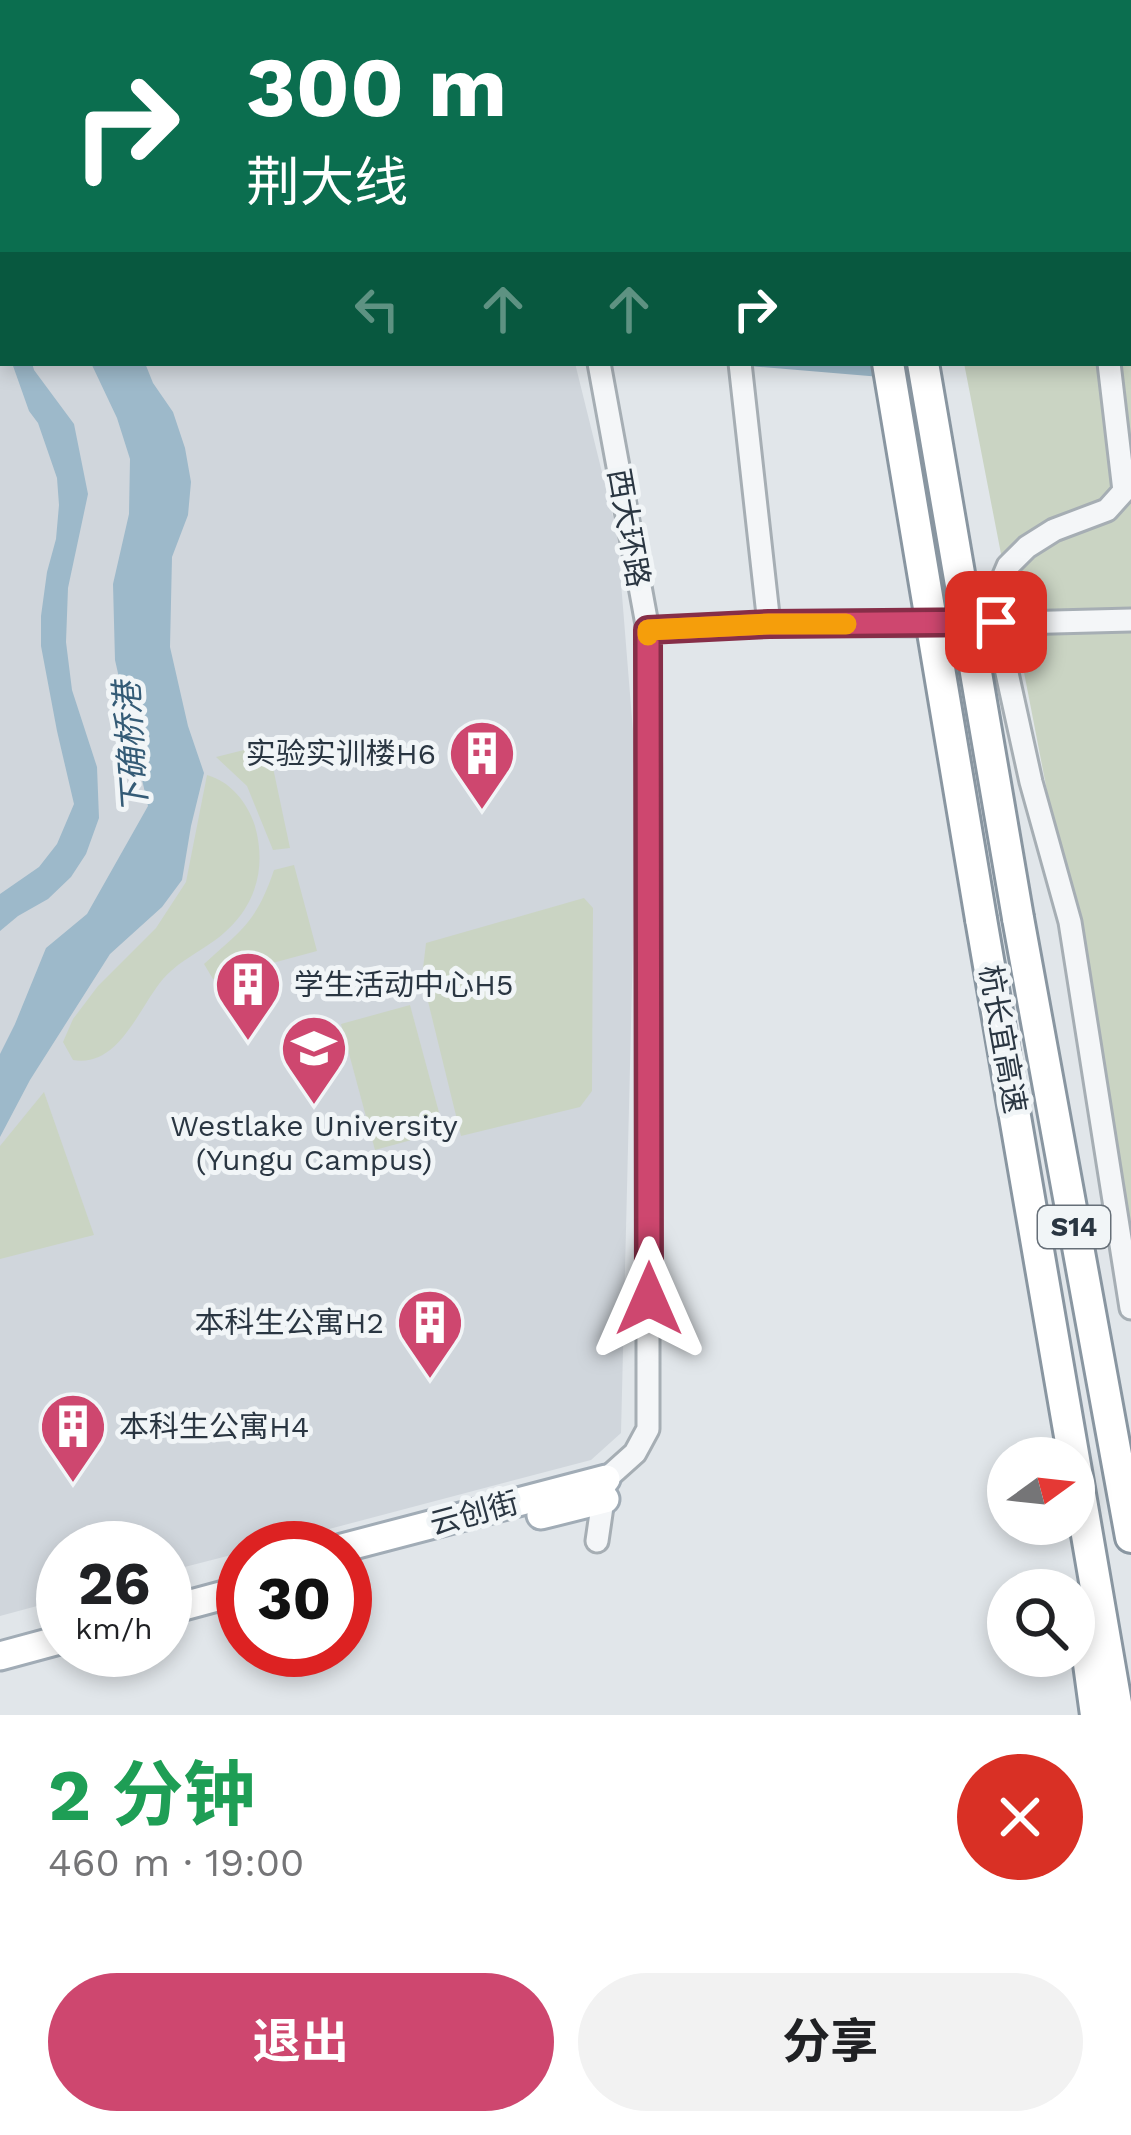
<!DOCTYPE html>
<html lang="zh">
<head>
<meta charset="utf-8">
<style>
	body { margin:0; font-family:"Work Sans","Noto Sans SC",sans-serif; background:#f2f2f2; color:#202124; height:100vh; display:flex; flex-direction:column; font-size:45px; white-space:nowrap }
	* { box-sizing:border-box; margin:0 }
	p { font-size:39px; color:#757577 }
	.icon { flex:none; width:66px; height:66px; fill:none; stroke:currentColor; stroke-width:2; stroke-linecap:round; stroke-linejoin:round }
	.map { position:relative; height:1715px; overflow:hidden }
	.sheet { display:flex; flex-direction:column; background:#fff; flex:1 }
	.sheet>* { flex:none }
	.banner { position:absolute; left:0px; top:0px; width:1131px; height:366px; box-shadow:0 6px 18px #0003; background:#0b6e4f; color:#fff; overflow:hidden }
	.needle { width:78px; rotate:75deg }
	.controls { position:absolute; left:987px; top:1437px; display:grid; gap:24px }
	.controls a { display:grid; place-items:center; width:108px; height:108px; border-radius:50%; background:#fff; box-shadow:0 6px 18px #0003; font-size:60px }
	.speed { position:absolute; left:36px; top:1521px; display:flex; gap:24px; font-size:60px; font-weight:700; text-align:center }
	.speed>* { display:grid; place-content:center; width:156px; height:156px; border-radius:50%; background:#fff; box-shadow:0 6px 18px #0003; line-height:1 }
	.speed small { font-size:30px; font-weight:400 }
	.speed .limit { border:18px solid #d22; background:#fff; color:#111 }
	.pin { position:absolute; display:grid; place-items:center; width:102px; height:102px; color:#fff; margin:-51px; border-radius:24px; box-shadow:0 6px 18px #0006 }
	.me { position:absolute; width:132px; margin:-66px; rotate:0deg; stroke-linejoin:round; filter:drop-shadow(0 0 9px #0008) }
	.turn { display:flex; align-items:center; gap:42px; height:252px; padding:0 48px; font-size:54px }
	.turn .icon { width:156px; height:156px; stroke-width:2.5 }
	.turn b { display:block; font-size:84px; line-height:102px }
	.lanes { display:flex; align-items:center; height:114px; padding:0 48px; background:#0003; justify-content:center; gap:60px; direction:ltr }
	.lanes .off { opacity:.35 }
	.round { display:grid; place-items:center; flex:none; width:126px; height:126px; border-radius:63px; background:#f2f2f2 }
	.headline { display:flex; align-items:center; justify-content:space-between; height:204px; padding:0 48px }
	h1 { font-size:72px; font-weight:700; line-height:90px; color:#1e9e55 }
	.primary-button { display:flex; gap:24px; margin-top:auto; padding:24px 48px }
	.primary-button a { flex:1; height:138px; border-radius:72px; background:#ce476f; color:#fff; font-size:48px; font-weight:700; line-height:138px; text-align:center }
	.primary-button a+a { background:#f2f2f2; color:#202124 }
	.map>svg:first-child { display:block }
</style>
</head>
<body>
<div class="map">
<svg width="1131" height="1715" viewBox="0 0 1131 1715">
	<rect width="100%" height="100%" fill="#e1e6ea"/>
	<!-- built -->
	<path fill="#d0d6dc" d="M0,0H516V3H3V363H575L617,533L637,781L621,1433L591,1460L257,1548H243V1552L165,1572V1548H63V1599L0,1616Z"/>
	<!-- green -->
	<g fill="#cad4c3">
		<path d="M897,0H1131V1224L964,363H1128V3H897Z"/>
		<path d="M268,744L290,848L273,850L247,786L216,757Z"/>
		<path d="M207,775C231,782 247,802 255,826C269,876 250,918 208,945C192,956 176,964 163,979C139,1007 119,1068 73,1060L63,1042L73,1019L98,986L156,928L186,882Z"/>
		<path d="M294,865L317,951L213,979L204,964C242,929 256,923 274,870Z"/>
		<path d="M584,898L593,908L592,1091L580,1107L461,1136L422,977L426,943Z"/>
		<path d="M410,1005L444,1131L375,1150L341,1024Z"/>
		<path d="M44,1092L94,1235L0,1259V1146Z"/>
	</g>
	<!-- water -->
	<g fill="#9db9ca">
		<path d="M12,363H32L34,370L74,424L88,494L68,588L66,642L72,690L97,767L99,818L86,854L71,877L48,899L18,916L0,931V894L39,867L57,844L74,804L57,731L41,646V616L47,572L56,539L59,505L57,478L38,423L29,411Z"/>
		<path d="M91,363H145L153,383L173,412L185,448L191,482L188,515L172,557L170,647L188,726L204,773L191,826L182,880L162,907L110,954L30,1080L0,1137V1054L15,1024L46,948L87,914L148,806L115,660L113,584L129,514L130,459L117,418Z"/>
		<path d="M748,363H918L881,377L749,366Z"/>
	</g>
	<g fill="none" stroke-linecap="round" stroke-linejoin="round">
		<defs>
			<g id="minor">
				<path d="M530,0L531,3"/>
				<path d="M701,0V3"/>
				<path d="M740,363L769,624"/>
				<path d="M1109,363L1124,491L1107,510L1054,530L1027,547L1008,566L997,592L996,623L1031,782L1070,922L1131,1308"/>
				<path d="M648,630L769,624L932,625L1131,620"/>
				<path d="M597,1541L606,1479L635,1453L648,1429V630L599,363"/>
			</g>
			<g id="major">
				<path d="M541,1515L605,1499"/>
				<path d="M342,1548L606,1479"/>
				<path d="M165,1611L243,1590"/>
				<path d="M0,1656L63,1639"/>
			</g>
			<g id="highway">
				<path d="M824,0V3"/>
				<path d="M864,0L865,3"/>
				<path d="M1018,918L1131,1537"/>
				<path d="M981,919L1118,1715"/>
				<path d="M1087,1649L1096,1715"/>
			</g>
		</defs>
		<!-- minor casing -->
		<use href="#minor" stroke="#a6aeb4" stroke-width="27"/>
		<!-- major casing -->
		<use href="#major" stroke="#a1acb6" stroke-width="33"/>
		<!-- highway casing -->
		<use href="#highway" stroke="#8996a1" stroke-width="36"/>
		<!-- minor -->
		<use href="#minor" stroke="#f4f6f8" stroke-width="21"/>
		<!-- major -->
		<use href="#major" stroke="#fff" stroke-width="27"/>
		<!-- highway -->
		<use href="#highway" stroke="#fff" stroke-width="30"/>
		<defs>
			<g id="highway-bridge">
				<path d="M888,363L981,919"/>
				<path d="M923,363L1018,918"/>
			</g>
		</defs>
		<!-- highway-bridge casing -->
		<use href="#highway-bridge" stroke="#8996a1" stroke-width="36" stroke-linecap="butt"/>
		<!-- highway-bridge -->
		<use href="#highway-bridge" stroke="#fff" stroke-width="30"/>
	</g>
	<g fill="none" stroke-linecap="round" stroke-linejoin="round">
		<defs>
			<path id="route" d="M649,1299L648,630L769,624L996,622"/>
		</defs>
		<!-- route casing -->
		<use href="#route" stroke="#862e48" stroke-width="30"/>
		<!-- route -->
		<use href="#route" stroke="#ce476f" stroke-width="21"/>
		<!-- slow -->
		<path stroke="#f59e0b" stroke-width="21" d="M648,635V630L769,624H846"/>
	</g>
	<!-- icons -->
	<defs>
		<symbol id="building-pin" viewBox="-11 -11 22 30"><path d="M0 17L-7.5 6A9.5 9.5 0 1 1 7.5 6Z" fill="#ce476f" stroke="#f1f5f7"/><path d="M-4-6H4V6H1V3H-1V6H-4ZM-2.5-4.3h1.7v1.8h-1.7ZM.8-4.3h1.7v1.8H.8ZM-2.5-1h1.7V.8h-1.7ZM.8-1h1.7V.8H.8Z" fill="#fff"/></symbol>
		<symbol id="university-pin" viewBox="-11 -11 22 30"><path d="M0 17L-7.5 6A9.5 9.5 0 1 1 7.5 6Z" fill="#ce476f" stroke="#f1f5f7"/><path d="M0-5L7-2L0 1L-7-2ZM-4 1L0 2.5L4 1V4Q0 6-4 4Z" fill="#fff"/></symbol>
	</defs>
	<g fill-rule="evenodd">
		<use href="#building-pin" x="444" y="715" width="76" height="104"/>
		<use href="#building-pin" x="210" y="946" width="76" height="104"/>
		<use href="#university-pin" x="276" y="1010" width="76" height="104"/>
		<use href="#building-pin" x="392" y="1284" width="76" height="104"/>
		<use href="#building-pin" x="35" y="1388" width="76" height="104"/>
	</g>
	<g text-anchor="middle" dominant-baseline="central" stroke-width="10" stroke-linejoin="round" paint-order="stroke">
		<!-- shield labels -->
		<rect fill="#f1f5f7" stroke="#666f78" stroke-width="3" x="1038" y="1206" width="72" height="42" rx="9"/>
		<g font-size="27" font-weight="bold" fill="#2a3642">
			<text x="1074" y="1227">S14</text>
		</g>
		<!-- street labels -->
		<g font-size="30" fill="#2a3642" stroke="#f1f5f7">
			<text transform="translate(629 528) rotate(80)">西大环路</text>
			<text transform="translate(1003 1039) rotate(80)">杭长宜高速</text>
			<text transform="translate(474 1513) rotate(-15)">云创街</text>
		</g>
		<!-- poi labels -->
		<g font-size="30" fill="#2a3642" stroke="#f1f5f7" text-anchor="end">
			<text x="436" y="753">实验实训楼H6</text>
			<text x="294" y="984" text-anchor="start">学生活动中心H5</text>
			<text x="314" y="1125" text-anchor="middle">Westlake University<tspan x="314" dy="34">(Yungu Campus)</tspan></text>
			<text x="384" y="1322">本科生公寓H2</text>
			<text x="119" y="1426" text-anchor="start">本科生公寓H4</text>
		</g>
		<!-- water labels -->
		<g font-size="33" font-style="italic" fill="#345b76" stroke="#f1f5f7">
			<text transform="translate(131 748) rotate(-94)">下确桥港</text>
		</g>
	</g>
</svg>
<div class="controls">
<a><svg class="needle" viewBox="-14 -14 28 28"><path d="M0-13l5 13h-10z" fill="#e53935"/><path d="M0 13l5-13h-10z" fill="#757577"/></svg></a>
<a><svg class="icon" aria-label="search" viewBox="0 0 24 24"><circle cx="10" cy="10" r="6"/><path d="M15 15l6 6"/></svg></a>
</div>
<div class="speed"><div>26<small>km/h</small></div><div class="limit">30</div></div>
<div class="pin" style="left:996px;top:622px;background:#d93025"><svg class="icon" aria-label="arrive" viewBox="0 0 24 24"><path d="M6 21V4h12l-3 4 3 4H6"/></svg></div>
<svg class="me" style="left:649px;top:1299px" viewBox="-20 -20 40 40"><path d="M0-17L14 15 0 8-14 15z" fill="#ce476f" stroke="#fff" stroke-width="4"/></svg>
<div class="banner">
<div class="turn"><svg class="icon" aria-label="right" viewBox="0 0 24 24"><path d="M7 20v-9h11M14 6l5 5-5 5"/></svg><div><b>300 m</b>荆大线</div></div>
<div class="lanes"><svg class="icon off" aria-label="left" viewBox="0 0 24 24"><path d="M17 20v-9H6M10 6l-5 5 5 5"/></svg><svg class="icon off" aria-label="ahead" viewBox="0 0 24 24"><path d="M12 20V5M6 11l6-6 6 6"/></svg><svg class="icon off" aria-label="ahead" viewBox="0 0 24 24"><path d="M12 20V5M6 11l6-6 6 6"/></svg><svg class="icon" aria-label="right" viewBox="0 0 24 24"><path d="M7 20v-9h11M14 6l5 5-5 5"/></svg></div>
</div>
</div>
<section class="sheet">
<div class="headline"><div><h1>2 分钟</h1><p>460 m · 19:00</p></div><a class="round" style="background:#d93025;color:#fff"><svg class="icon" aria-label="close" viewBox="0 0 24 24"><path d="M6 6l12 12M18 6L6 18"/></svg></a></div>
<div class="primary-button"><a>退出</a><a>分享</a></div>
</section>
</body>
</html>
